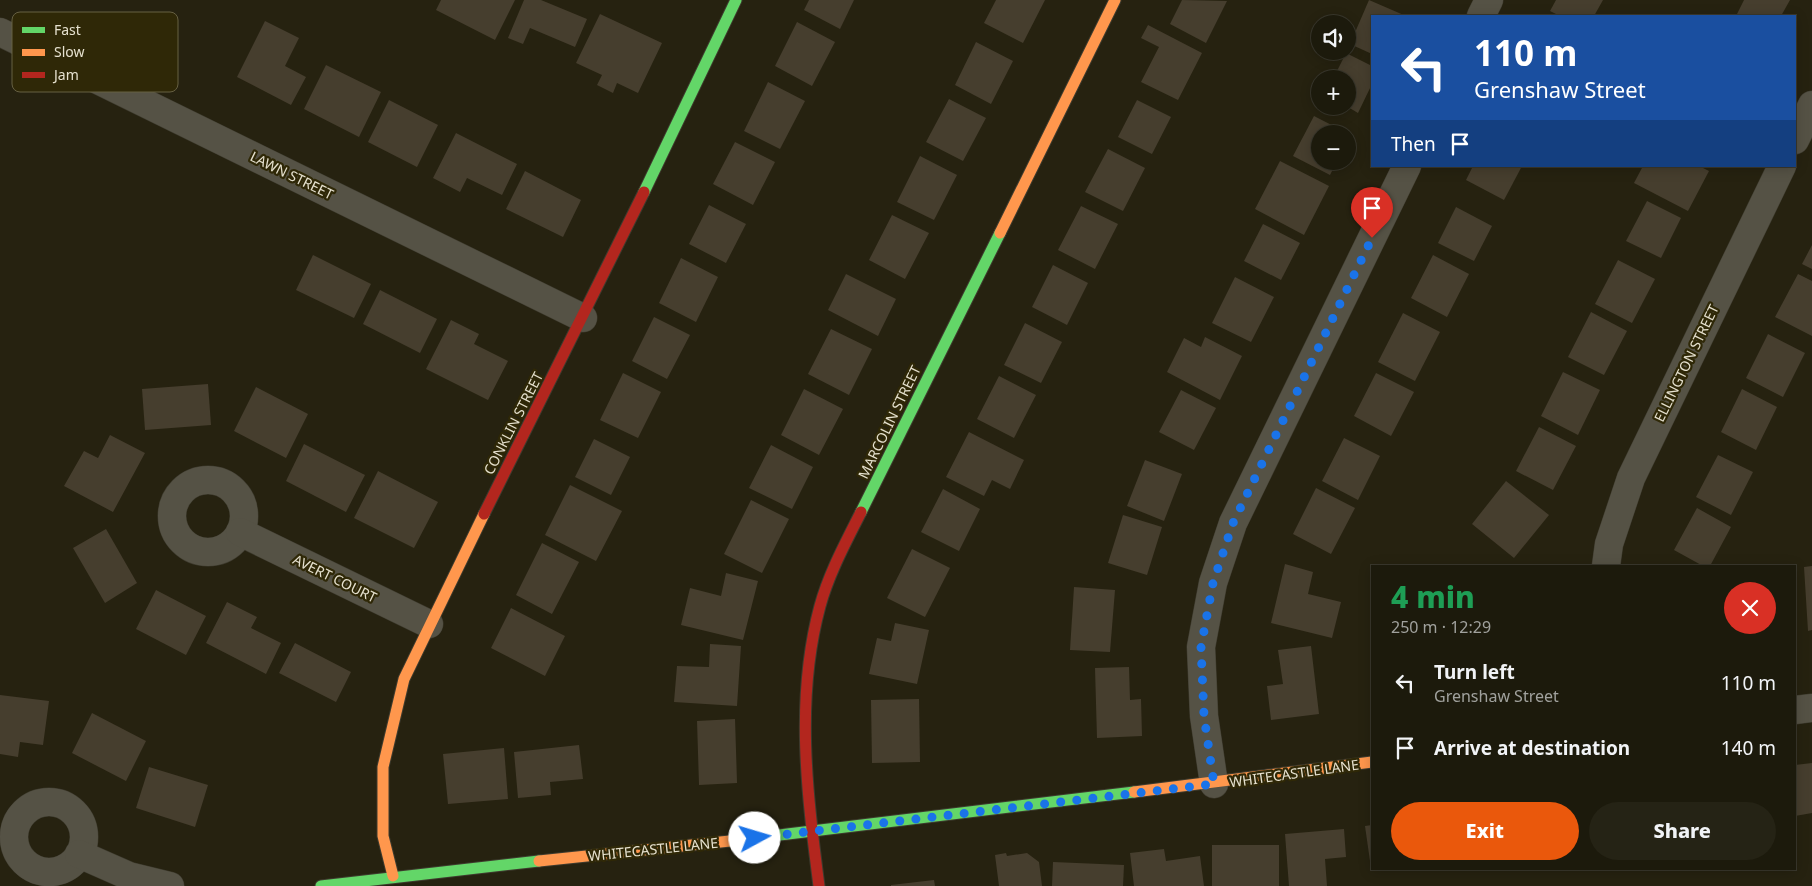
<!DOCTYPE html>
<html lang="en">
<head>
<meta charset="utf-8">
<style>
	body { margin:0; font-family:"Noto Sans",sans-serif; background:#252315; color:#f1f3f6; height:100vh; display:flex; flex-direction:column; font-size:19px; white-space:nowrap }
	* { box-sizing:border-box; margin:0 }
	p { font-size:16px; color:#a0a19d }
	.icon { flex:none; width:28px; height:28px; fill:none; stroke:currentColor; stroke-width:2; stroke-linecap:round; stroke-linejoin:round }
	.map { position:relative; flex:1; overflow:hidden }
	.drawer { position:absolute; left:1371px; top:565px; width:425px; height:305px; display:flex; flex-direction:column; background:#1c1a0c; border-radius:0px; box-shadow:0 2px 12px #0003,0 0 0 1px #3a382d }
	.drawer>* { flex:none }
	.banner { position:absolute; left:1371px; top:15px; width:425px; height:152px; border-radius:0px; box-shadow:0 2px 12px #0003,0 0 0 1px #3a382d; background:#1a4fa0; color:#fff; overflow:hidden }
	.controls { position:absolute; left:1311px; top:15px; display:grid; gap:10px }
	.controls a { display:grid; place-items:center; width:45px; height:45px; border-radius:50%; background:#1c1a0c; box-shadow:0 2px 12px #0003,0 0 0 1px #3a382d; font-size:25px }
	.pin { position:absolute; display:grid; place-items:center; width:42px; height:42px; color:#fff; margin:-51px -21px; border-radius:50% 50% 50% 0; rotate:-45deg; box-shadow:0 0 5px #0007 }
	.pin .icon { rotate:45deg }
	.me { position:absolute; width:55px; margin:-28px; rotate:84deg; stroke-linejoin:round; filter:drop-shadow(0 0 4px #0008) }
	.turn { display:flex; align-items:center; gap:18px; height:105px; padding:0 20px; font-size:22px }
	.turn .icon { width:65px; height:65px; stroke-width:2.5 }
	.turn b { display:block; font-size:35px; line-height:42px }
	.then { display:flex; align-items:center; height:48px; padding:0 20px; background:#0003; gap:10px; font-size:19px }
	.round { display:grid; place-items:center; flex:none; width:52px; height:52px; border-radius:26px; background:#252315 }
	.summary { display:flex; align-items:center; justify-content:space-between; height:85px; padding:0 20px }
	h1 { font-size:30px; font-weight:800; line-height:38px; color:#1e9e55 }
	.action { display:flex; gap:10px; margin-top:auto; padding:10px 20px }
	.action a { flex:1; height:58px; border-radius:30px; background:#ea580c; color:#fff; font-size:20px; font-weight:800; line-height:58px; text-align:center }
	.action a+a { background:#252315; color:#f1f3f6 }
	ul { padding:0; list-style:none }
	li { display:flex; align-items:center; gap:15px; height:65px; padding:0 20px }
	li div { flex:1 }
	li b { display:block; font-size:19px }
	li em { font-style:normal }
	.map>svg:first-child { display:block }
</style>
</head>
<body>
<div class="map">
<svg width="1812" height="886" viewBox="0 0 1812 886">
	<rect width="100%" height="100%" fill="#262210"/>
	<!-- building -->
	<g fill="#463e2e">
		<path d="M441,0H515L495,40L436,10Z"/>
		<path d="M524,0H541L587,19L575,47L530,28L523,44L508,38Z"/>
		<path d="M809,0H854L840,29L804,10Z"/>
		<path d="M996,0H1045L1023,43L984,23Z"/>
		<path d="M1182,0L1227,1L1206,43L1170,24Z"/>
		<path d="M1369,0L1406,16H1372V54L1350,44Z"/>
		<path d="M1556,0H1603L1594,16H1560L1550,11Z"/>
		<path d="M1744,0H1790L1781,16H1736Z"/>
		<path d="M600,14L662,43L638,93L617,83L613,93L597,85L602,75L576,63Z"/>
		<path d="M265,21L299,38L285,66L306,77L291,105L237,77Z"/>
		<path d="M797,22L835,42L812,86L775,66Z"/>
		<path d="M1148,25L1202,53L1178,100L1141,82L1159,47L1141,38Z"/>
		<path d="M976,42L1013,61L991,104L955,85Z"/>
		<path d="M1346,53L1372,66V84L1358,113L1348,107V79H1333Z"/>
		<path d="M326,65L381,92L359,137L304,109Z"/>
		<path d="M768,82L805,101L780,149L744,131Z"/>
		<path d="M949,99L986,118L963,161L926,142Z"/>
		<path d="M389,100L438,125L417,167L368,142Z"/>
		<path d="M1137,100L1171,117L1152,154L1118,137Z"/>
		<path d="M1314,116L1351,135L1348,141V134H1320V161H1337L1330,175L1293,156Z"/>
		<path d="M456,133L517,164L502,195L467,178L460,192L433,178Z"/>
		<path d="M735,142L775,162L753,205L713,184Z"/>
		<path d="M1108,149L1145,168L1123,211L1085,192Z"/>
		<path d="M920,156L957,175L934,220L897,202Z"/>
		<path d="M1280,161L1329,186L1304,235L1255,209Z"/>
		<path d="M1473,166H1522L1504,200L1466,180Z"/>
		<path d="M1643,166H1699L1709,171L1688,211L1634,183Z"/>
		<path d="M525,171L581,200L563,237L506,209Z"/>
		<path d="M1647,201L1681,218L1661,258L1626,241Z"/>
		<path d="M709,205L746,224L726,263L689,244Z"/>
		<path d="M1081,206L1118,224L1095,269L1058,250Z"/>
		<path d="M1456,207L1492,226L1474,261L1438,243Z"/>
		<path d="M892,215L929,233L905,279L869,260Z"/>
		<path d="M1263,224L1300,243L1281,280L1244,261Z"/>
		<path d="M1812,245V269L1802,264Z"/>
		<path d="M313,255L371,284L354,318L296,290Z"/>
		<path d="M1433,255L1469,274L1447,317L1411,298Z"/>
		<path d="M681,258L718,277L696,322L659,303Z"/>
		<path d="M1618,260L1655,279L1632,323L1595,304Z"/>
		<path d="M1053,265L1088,283L1067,325L1032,307Z"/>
		<path d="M846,274L896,299L878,336L828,310Z"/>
		<path d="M1798,274L1812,281V336L1775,317Z"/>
		<path d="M1235,277L1274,297L1251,342L1212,323Z"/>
		<path d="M380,290L437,319L420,353L363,324Z"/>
		<path d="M1591,312L1627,331L1604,375L1568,357Z"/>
		<path d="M1403,313L1440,332L1415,381L1378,362Z"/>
		<path d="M654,317L690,335L667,379L632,361Z"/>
		<path d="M451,320L479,334L474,344L508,361L488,400L426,369Z"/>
		<path d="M1025,323L1062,342L1041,383L1004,365Z"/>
		<path d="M831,329L872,349L849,395L808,374Z"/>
		<path d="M1768,334L1805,353L1783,397L1746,378Z"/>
		<path d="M1205,337L1242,356L1220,400L1167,372L1184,338L1201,347Z"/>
		<path d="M1563,372L1600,390L1578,435L1541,416Z"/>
		<path d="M623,373L661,392L638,438L600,420Z"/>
		<path d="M1376,373L1414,392L1391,436L1354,416Z"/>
		<path d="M999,376L1036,395L1014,438L977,419Z"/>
		<path d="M208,384L211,425L145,430L142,389Z"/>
		<path d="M256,387L308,414L286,458L234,431Z"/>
		<path d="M804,389L843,409L819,455L781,435Z"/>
		<path d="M1742,389L1777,407L1756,450L1721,432Z"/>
		<path d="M1181,390L1216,408L1194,450L1159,432Z"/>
		<path d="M1539,427L1576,446L1553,490L1516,471Z"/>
		<path d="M969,432L1024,460L1010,489L992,480L984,496L946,477Z"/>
		<path d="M110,435L145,453L113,512L64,486L84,451L98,458Z"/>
		<path d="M1344,438L1380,456L1358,500L1322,481Z"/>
		<path d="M594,439L630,457L611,495L575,477Z"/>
		<path d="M304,444L365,475L346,512L286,481Z"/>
		<path d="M771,445L813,467L792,509L749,488Z"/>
		<path d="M1718,455L1753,472L1731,515L1696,497Z"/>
		<path d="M1145,460L1182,474L1164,521L1127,506Z"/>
		<path d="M378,471L438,502L414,548L354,518Z"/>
		<path d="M1506,481L1549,515L1514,558L1472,524Z"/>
		<path d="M570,485L622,511L596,561L545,535Z"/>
		<path d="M1316,488L1355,508L1331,554L1293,534Z"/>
		<path d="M943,489L980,509L959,551L921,532Z"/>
		<path d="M751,500L789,519L762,573L724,554Z"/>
		<path d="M1697,508L1731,527L1710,566H1703L1674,550Z"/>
		<path d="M1123,515L1162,527L1147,575L1108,563Z"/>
		<path d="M106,529L137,583L105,603L73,548Z"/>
		<path d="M542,543L579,562L552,614L516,595Z"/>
		<path d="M912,549L950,568L925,617L887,598Z"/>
		<path d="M1285,564L1313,572L1308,594L1341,602L1332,638L1271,623Z"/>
		<path d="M1812,566V630L1808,631L1804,567Z"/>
		<path d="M726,573L758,581L743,640L681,625L690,588L721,596Z"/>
		<path d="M1074,587L1115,590L1110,652L1070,650Z"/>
		<path d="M156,590L206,616L186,655L136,629Z"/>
		<path d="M227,602L257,617L251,628L281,643L266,674L206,643Z"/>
		<path d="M511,608L565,636L545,676L491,648Z"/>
		<path d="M895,623L929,630L917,684L869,674L877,638L891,641Z"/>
		<path d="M295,643L351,672L336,702L279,673Z"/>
		<path d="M710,644L741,646L737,706L674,702L677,666L709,667Z"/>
		<path d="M1311,646L1319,714L1271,720L1267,686L1283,684L1278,650Z"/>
		<path d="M1129,667L1130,700L1141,699L1142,736L1097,738L1095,668Z"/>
		<path d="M0,695L49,701L43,745L20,742L18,757L0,754Z"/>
		<path d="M919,699L920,762L872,763L871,700Z"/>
		<path d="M92,713L146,741L126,781L72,753Z"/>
		<path d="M735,719L737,783L699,785L697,721Z"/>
		<path d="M579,745L583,779L550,782L551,795L518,798L514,752Z"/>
		<path d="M504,748L508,799L448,804L443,754Z"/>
		<path d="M1812,763V813L1795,816V765Z"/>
		<path d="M149,767L208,785L195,827L136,808Z"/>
		<path d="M1372,825V868H1371L1365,826Z"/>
		<path d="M1344,829L1346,857L1325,859L1327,886H1289L1285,834Z"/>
		<rect x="1212" y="845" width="67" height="41"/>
		<path d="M1164,849L1166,861L1200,856L1204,886H1134L1130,853Z"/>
		<path d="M1006,853L1007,856L1027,853L1039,862L1042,886H999L995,855Z"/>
		<path d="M1053,862L1124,865L1123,886H1052Z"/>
		<path d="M934,880L935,886H891V885Z"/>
	</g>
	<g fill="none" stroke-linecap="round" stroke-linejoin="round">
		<defs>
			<g id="street">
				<path d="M1481,16L1489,0"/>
				<path d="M0,32L583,318"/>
				<path d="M1795,140L1812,105"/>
				<circle cx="208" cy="516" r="36"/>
				<path d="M240,532L429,624"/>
				<path d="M1606,566L1609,544L1631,478L1782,166"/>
				<path d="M1795,710L1812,708"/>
				<path d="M1214,784L1204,716L1201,647L1213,583L1233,523L1407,166"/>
				<circle cx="49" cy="837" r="35"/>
				<path d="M79,854L129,876L170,886"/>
			</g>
			<g id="fast">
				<path d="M644,192L736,0"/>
				<path d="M861,512L1000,233"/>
				<path d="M730,841L1134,792"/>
				<path d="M321,886L539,861"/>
			</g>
			<g id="slow">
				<path d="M1000,233L1115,0"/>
				<path d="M1134,792L1372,762"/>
				<path d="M539,861L730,841"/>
				<path d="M393,876L383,836V767L404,679L484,514"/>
			</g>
			<g id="jam">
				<path d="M484,514L644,192"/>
				<path d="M819,886C807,793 795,698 820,606C829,573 846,542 861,512"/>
			</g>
		</defs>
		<!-- street casing -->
		<use href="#street" stroke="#3e3b2e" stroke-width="29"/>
		<!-- fast casing -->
		<use href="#fast" stroke="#3e3b2e" stroke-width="13"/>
		<!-- slow casing -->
		<use href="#slow" stroke="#3e3b2e" stroke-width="13"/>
		<!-- jam casing -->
		<use href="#jam" stroke="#3e3b2e" stroke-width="13"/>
		<!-- street -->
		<use href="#street" stroke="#555245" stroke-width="28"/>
		<!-- fast -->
		<use href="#fast" stroke="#63d668" stroke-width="11"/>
		<!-- slow -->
		<use href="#slow" stroke="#ff974d" stroke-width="11"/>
		<!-- jam -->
		<use href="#jam" stroke="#b3261e" stroke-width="11"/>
	</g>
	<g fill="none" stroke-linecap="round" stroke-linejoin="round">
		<!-- route -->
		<path stroke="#1a73e8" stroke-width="9" stroke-dasharray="0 16.2" d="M755,838L1214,784L1204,716L1201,647L1213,583L1233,523L1372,238"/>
	</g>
	<g text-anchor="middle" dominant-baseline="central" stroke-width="4.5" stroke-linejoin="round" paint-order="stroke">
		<!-- street labels -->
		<g font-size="14" fill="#e6e1cf" stroke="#2f2807">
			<text transform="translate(292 175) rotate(26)">LAWN STREET</text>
			<text transform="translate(1686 363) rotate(-64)">ELLINGTON STREET</text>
			<text transform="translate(889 422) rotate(-64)">MARCOLIN STREET</text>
			<text transform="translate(513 423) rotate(-63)">CONKLIN STREET</text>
			<text transform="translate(335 578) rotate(26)">AVERT COURT</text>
			<text transform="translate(1294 773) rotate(-8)">WHITECASTLE LANE</text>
			<text transform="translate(653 849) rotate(-6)">WHITECASTLE LANE</text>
		</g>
	</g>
	<!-- legend -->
	<rect x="12" y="12" width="166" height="80" rx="8" fill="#2f2807" stroke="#666043" stroke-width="1"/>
	<rect x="22" y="27" width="23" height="6" fill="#63d668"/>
	<rect x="22" y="49" width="23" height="7" fill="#ff974d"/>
	<rect x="22" y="72" width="23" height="6" fill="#b3261e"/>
	<g font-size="14" fill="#e6e1cf">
		<text x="54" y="35">Fast</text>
		<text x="54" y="57">Slow</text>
		<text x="54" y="80">Jam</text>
	</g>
</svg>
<div class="controls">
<a><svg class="icon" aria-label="sound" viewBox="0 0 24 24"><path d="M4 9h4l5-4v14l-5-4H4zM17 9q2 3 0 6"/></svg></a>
<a>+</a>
<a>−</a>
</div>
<div class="pin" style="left:1372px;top:238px;background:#d93025"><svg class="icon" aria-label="arrive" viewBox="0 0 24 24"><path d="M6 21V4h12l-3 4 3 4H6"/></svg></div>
<svg class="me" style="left:755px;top:838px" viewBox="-20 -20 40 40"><circle r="19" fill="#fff"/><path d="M0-13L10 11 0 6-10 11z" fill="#1a73e8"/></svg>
<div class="banner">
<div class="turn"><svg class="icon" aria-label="left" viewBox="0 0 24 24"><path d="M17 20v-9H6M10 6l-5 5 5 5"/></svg><div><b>110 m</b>Grenshaw Street</div></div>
<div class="then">Then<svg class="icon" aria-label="arrive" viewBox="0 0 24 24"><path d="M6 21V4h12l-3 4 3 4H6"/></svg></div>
</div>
<section class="drawer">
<div class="summary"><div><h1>4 min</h1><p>250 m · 12:29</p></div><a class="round" style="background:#d93025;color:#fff"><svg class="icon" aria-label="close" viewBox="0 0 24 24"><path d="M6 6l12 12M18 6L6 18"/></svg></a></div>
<ul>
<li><svg class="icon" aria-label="left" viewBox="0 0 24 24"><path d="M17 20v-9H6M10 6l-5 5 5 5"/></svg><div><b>Turn left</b><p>Grenshaw Street</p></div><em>110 m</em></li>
<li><svg class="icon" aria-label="arrive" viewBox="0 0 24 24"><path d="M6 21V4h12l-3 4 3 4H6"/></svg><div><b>Arrive at destination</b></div><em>140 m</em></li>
</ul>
<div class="action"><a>Exit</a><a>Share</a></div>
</section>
</div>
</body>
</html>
